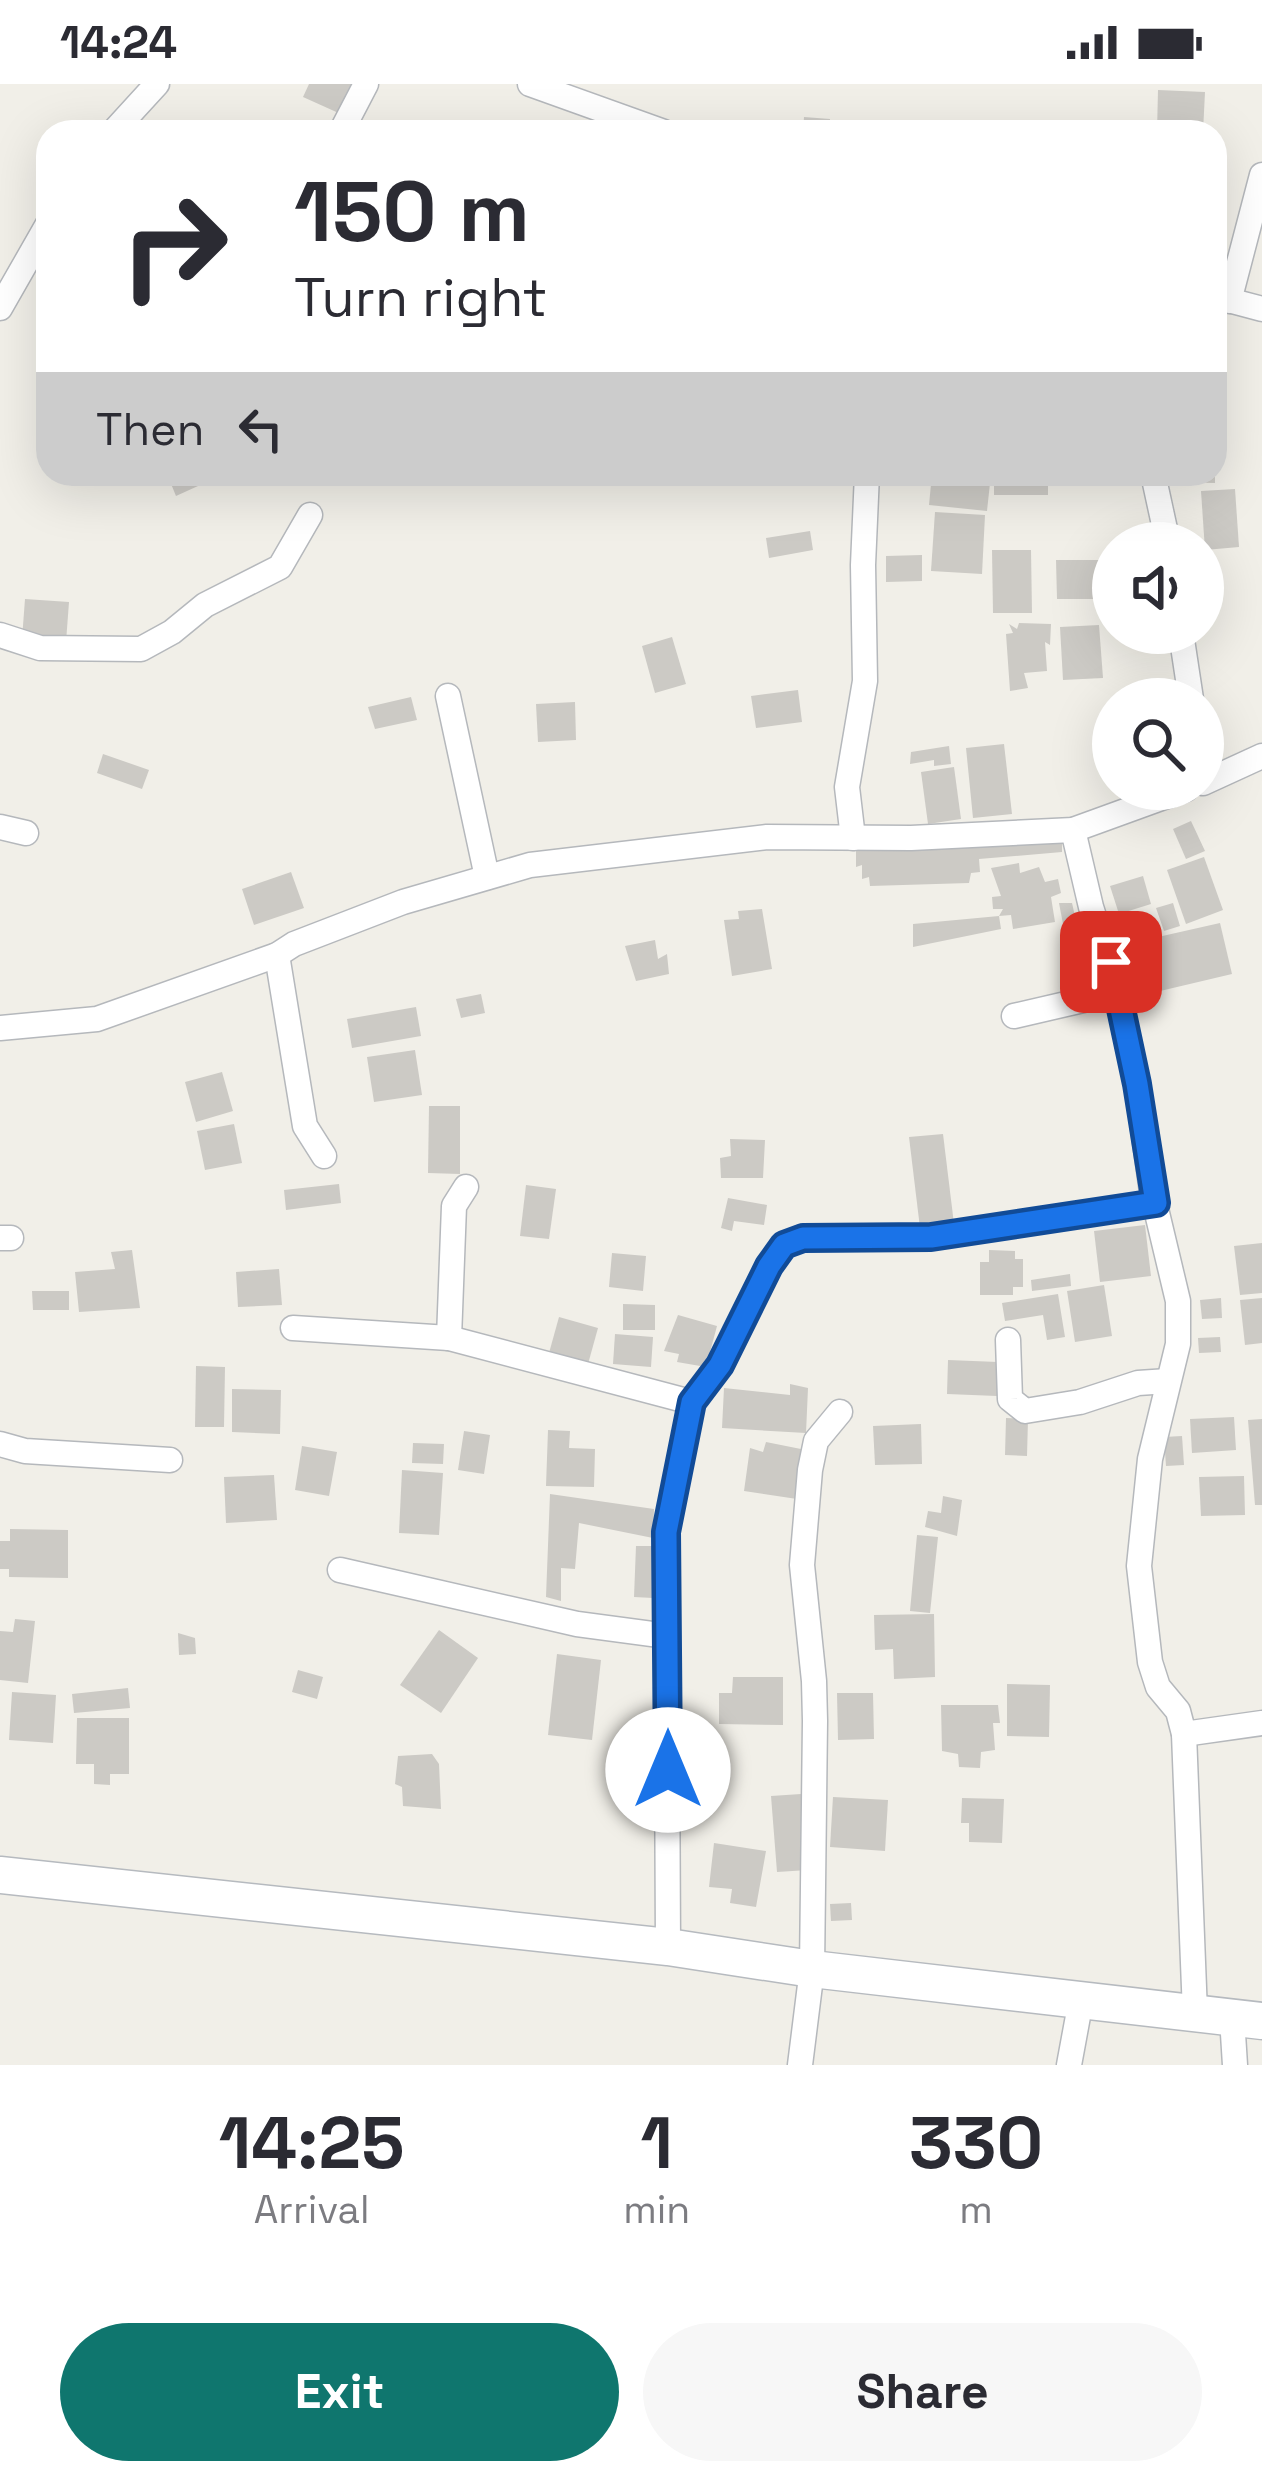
<!DOCTYPE html>
<html lang="en">
<head>
<meta charset="utf-8">
<style>
	body { margin:0; font-family:"Space Grotesk",sans-serif; background:#f7f7f7; color:#2b2b33; height:100vh; display:flex; flex-direction:column; font-size:45px; white-space:nowrap }
	* { box-sizing:border-box; margin:0 }
	p { font-size:39px; color:#7c7c81 }
	.icon { flex:none; width:66px; height:66px; fill:none; stroke:currentColor; stroke-width:2; stroke-linecap:round; stroke-linejoin:round }
	.map { position:relative; height:1981px; overflow:hidden }
	.panel { display:flex; flex-direction:column; background:#fff; flex:1 }
	.panel>* { flex:none }
	.banner { position:absolute; left:36px; top:36px; width:1191px; height:366px; border-radius:36px; box-shadow:0 12px 48px #0002; background:#fff; color:#2b2b33; overflow:hidden }
	.buttons { position:absolute; left:1092px; top:438px; display:grid; gap:24px }
	.buttons a { display:grid; place-items:center; width:132px; height:132px; border-radius:50%; background:#fff; box-shadow:0 12px 48px #0002; font-size:60px }
	.pin { position:absolute; display:grid; place-items:center; width:102px; height:102px; color:#fff; margin:-51px; border-radius:24px; box-shadow:0 6px 18px #0006 }
	.me { position:absolute; width:132px; margin:-66px; rotate:0deg; stroke-linejoin:round; filter:drop-shadow(0 0 9px #0008) }
	.turn { display:flex; align-items:center; gap:42px; height:252px; padding:0 60px; font-size:54px }
	.turn .icon { width:156px; height:156px; stroke-width:2.5 }
	.turn b { display:block; font-size:84px; line-height:102px }
	.then { display:flex; align-items:center; height:114px; padding:0 60px; background:#0003; gap:24px; font-size:45px }
	.eta { display:flex; justify-content:space-evenly; align-items:center; height:204px; text-align:center }
	.eta b { font-size:72px; font-weight:700; line-height:84px }
	.action { display:flex; gap:24px; margin-top:auto; padding:24px 60px }
	.action a { flex:1; height:138px; border-radius:72px; background:#0f766e; color:#fff; font-size:48px; font-weight:700; line-height:138px; text-align:center }
	.action a+a { background:#f7f7f7; color:#2b2b33 }
	.status { display:flex; justify-content:space-between; align-items:center; height:84px; padding:0 60px; background:#fff; direction:ltr }
	.status svg { height:33px; fill:currentColor }
	.map>svg:first-child { display:block }
</style>
</head>
<body>
<div class="status"><b>14:24</b><svg viewBox="0 0 49 12"><path d="M0 12V9h3v3zM5 12V6h3v6zM10 12V3h3v9zM15 12V0h3v12zM26 1h20v11H26zM47 4h2v5h-2z"/></svg></div>
<div class="map">
<svg width="1262" height="1981" viewBox="0 0 1262 1981">
	<rect width="100%" height="100%" fill="#f1efe8"/>
	<!-- building -->
	<g fill="#cccac5">
		<path d="M309,0H356L343,31L303,13Z"/>
		<path d="M1158,6L1205,8L1203,48H1157Z"/>
		<path d="M804,33L830,35L829,48H803Z"/>
		<path d="M167,390H206L209,397L176,412Z"/>
		<path d="M932,390H991L987,427L929,421Z"/>
		<path d="M1065,390H1127V402L1065,399Z"/>
		<path d="M1164,390H1215V399L1164,398Z"/>
		<path d="M994,391L1048,392V411H994Z"/>
		<path d="M1235,405L1239,463L1205,466L1201,407Z"/>
		<path d="M935,428L985,431L982,490L931,487Z"/>
		<path d="M810,447L813,466L769,474L766,454Z"/>
		<path d="M992,466H1031L1032,529H993Z"/>
		<path d="M922,471V497L886,498V472Z"/>
		<path d="M1056,476H1103V515H1057Z"/>
		<path d="M25,515L69,518L66,558L22,555Z"/>
		<path d="M1019,539L1051,540L1050,561L1045,558L1047,587L1024,589L1028,604L1010,607L1006,550L1013,549L1009,540L1017,545Z"/>
		<path d="M1099,541L1103,594L1063,596L1060,543Z"/>
		<path d="M672,553L686,600L655,609L642,562Z"/>
		<path d="M1169,599L1171,615H1124L1123,605Z"/>
		<path d="M798,606L802,638L756,644L751,612Z"/>
		<path d="M411,613L417,636L375,645L368,623Z"/>
		<path d="M575,618L576,656L538,658L536,620Z"/>
		<path d="M1004,660L1012,730L973,734L966,664Z"/>
		<path d="M949,662L951,680L934,682V676L910,680L911,668Z"/>
		<path d="M103,670L149,686L142,705L97,689Z"/>
		<path d="M954,683L961,735L928,740L921,688Z"/>
		<path d="M1191,737L1205,767L1186,775L1173,745Z"/>
		<path d="M1062,751V768L979,775L980,788L971,789L969,799L870,802L869,793L862,795V781L856,783V766Z"/>
		<path d="M1204,773L1223,826L1186,840L1167,786Z"/>
		<path d="M1019,779L1020,789L1039,783L1045,798L1058,795L1061,809L1051,813L1055,838L1013,845L1011,831L999,832L1001,845L913,863V840L999,832L1003,825H993L992,813L1001,812L991,784Z"/>
		<path d="M291,788L304,824L254,841L242,805Z"/>
		<path d="M1143,792L1151,820L1119,830L1110,802Z"/>
		<path d="M1059,819H1072L1077,841L1063,840Z"/>
		<path d="M1173,819L1180,842L1164,847L1156,824Z"/>
		<path d="M762,825L772,885L732,892L724,836L739,835L738,827Z"/>
		<path d="M1220,839L1232,890L1139,912L1127,860Z"/>
		<path d="M655,856L658,875L667,870L669,890L636,897L625,862Z"/>
		<path d="M481,910L485,929L461,934L456,915Z"/>
		<path d="M416,923L421,952L352,964L347,935Z"/>
		<path d="M415,966L422,1011L374,1018L367,973Z"/>
		<path d="M222,988L233,1027L196,1038L185,998Z"/>
		<path d="M429,1022H460V1090L428,1089Z"/>
		<path d="M234,1040L242,1079L205,1086L197,1047Z"/>
		<path d="M943,1050L954,1140L920,1144L909,1053Z"/>
		<path d="M730,1055L765,1056L763,1094H721L720,1074L731,1072Z"/>
		<path d="M339,1100L341,1119L286,1126L284,1106Z"/>
		<path d="M526,1101L556,1105L549,1155L520,1152Z"/>
		<path d="M728,1114L767,1121L764,1141L734,1137L732,1147L721,1144Z"/>
		<path d="M1145,1141L1151,1192L1100,1198L1094,1147Z"/>
		<path d="M1262,1159V1209L1240,1211L1234,1162Z"/>
		<path d="M132,1166L140,1224L79,1228L75,1188L115,1185L111,1168Z"/>
		<path d="M989,1166L1015,1167V1175H1023V1203H1013V1211H980V1178H989Z"/>
		<path d="M612,1169L646,1172L643,1207L609,1203Z"/>
		<path d="M279,1185L282,1221L238,1223L236,1188Z"/>
		<path d="M1070,1190L1071,1202L1032,1207L1031,1196Z"/>
		<path d="M1104,1201L1112,1252L1075,1258L1067,1207Z"/>
		<path d="M32,1207H69V1226H33Z"/>
		<path d="M1058,1210L1065,1253L1047,1256L1043,1231L1005,1237L1002,1219Z"/>
		<path d="M1221,1214L1222,1234L1202,1235L1200,1216Z"/>
		<path d="M1262,1214V1259L1245,1261L1240,1216Z"/>
		<path d="M623,1220L655,1221V1246H623Z"/>
		<path d="M678,1231L717,1242L706,1283L677,1278L679,1270L664,1267Z"/>
		<path d="M559,1233L598,1244L588,1280L549,1269Z"/>
		<path d="M615,1250L653,1253L651,1283L613,1280Z"/>
		<path d="M1220,1253L1221,1268L1199,1269L1198,1254Z"/>
		<path d="M948,1276L998,1278L997,1312L947,1310Z"/>
		<path d="M196,1282L225,1283L224,1343H195Z"/>
		<path d="M790,1300L808,1304L806,1349L722,1344L724,1304L790,1311Z"/>
		<path d="M232,1305L281,1306L280,1350L232,1348Z"/>
		<path d="M1234,1333L1236,1366L1192,1369L1190,1335Z"/>
		<path d="M1006,1334L1028,1335L1027,1372L1005,1371Z"/>
		<path d="M1262,1335V1421H1255L1248,1336Z"/>
		<path d="M921,1340L922,1380L875,1381L873,1342Z"/>
		<path d="M548,1346L570,1347L569,1364L595,1365L594,1403L546,1402Z"/>
		<path d="M464,1347L490,1351L484,1390L458,1386Z"/>
		<path d="M1182,1352L1184,1381L1166,1382L1164,1353Z"/>
		<path d="M766,1358L801,1365L797,1415L744,1407L750,1364L763,1368Z"/>
		<path d="M413,1359L444,1360L443,1380L412,1379Z"/>
		<path d="M302,1362L337,1368L329,1412L295,1406Z"/>
		<path d="M402,1386L443,1389L439,1451L399,1449Z"/>
		<path d="M274,1391L277,1436L226,1439L224,1393Z"/>
		<path d="M1244,1392L1245,1431L1201,1432L1199,1393Z"/>
		<path d="M550,1410L654,1425L653,1454L579,1439L575,1485L561,1484V1517L546,1513Z"/>
		<path d="M943,1412L962,1416L957,1452L925,1443L928,1427L941,1429Z"/>
		<path d="M10,1445L68,1446V1494L9,1493V1485H0V1457H10Z"/>
		<path d="M917,1451L938,1453L930,1529L910,1527Z"/>
		<path d="M636,1462H655L653,1514L634,1513Z"/>
		<path d="M934,1530L935,1593L894,1595L893,1565L875,1566L874,1531Z"/>
		<path d="M15,1535L35,1537L28,1599L0,1596V1547L13,1548Z"/>
		<path d="M439,1546L478,1574L441,1629L400,1601Z"/>
		<path d="M178,1549L195,1554L196,1570L179,1571Z"/>
		<path d="M557,1570L601,1576L592,1656L548,1651Z"/>
		<path d="M298,1586L323,1593L317,1615L292,1608Z"/>
		<path d="M733,1593H783V1641L719,1640V1609H732Z"/>
		<path d="M1007,1600L1050,1601L1049,1653L1007,1652Z"/>
		<path d="M128,1604L130,1624L74,1629L72,1610Z"/>
		<path d="M12,1608L56,1611L53,1659L9,1656Z"/>
		<path d="M837,1609H873L874,1655L838,1656Z"/>
		<path d="M941,1621H998L1000,1639H993L995,1666L981,1668L980,1684L959,1683L958,1670L942,1667Z"/>
		<path d="M77,1634H129V1690H110V1701L94,1700V1680H76Z"/>
		<path d="M432,1670L439,1680L441,1725L403,1722L402,1703L395,1700L398,1672Z"/>
		<path d="M801,1710L808,1786L777,1788L771,1712Z"/>
		<path d="M833,1713L888,1716L885,1767L830,1763Z"/>
		<path d="M962,1714L1004,1715L1002,1759L969,1758V1739H961Z"/>
		<path d="M714,1759L766,1767L756,1823L730,1819L732,1805L709,1803Z"/>
		<path d="M851,1819L852,1836L831,1837L830,1820Z"/>
	</g>
	<g fill="none" stroke-linecap="round" stroke-linejoin="round">
		<defs>
			<g id="street">
				<path d="M530,0L664,48"/>
				<path d="M113,48L157,0"/>
				<path d="M341,48L366,0"/>
				<path d="M1217,213L1262,225"/>
				<path d="M1229,217L1262,91"/>
				<path d="M0,224L48,140"/>
				<path d="M1153,390L1168,459"/>
				<path d="M1181,549L1191,615"/>
				<path d="M0,551L40,564L141,565L172,548L205,521L280,483L310,431"/>
				<path d="M448,612L487,793"/>
				<path d="M1203,699L1262,672"/>
				<path d="M0,743L26,749"/>
				<path d="M1073,746L1091,823L1118,908L1137,1001L1152,1108L1178,1217V1260L1150,1375L1139,1482L1150,1578L1158,1603L1178,1627L1184,1650L1195,1929"/>
				<path d="M853,754L847,703L865,597L863,481L867,390"/>
				<path d="M277,871L305,1042L324,1072"/>
				<path d="M1014,932L1118,908"/>
				<path d="M0,944L97,935L277,871L294,860L403,818L530,781L767,753L911,754L1073,746L1186,705"/>
				<path d="M0,1154H11"/>
				<path d="M293,1244L449,1254L691,1318"/>
				<path d="M449,1254L454,1122L466,1103"/>
				<path d="M1008,1256L1010,1315L1025,1327L1080,1318L1138,1299L1168,1297"/>
				<path d="M0,1360L25,1367L170,1376"/>
				<path d="M340,1486L577,1540L667,1552"/>
				<path d="M1184,1650L1262,1639"/>
				<path d="M668,1863L666,1448L691,1318L720,1281L769,1182L784,1161L803,1153H931L1156,1119"/>
				<path d="M1232,1934L1235,1981"/>
				<path d="M800,1981L812,1885L815,1637L814,1597L802,1481L810,1386L816,1357L840,1328"/>
				<path d="M1069,1981L1081,1916"/>
			</g>
			<path id="secondary" d="M0,1791L668,1863L812,1885L1262,1937"/>
		</defs>
		<!-- street casing -->
		<use href="#street" stroke="#b5b8bc" stroke-width="27"/>
		<!-- secondary casing -->
		<use href="#secondary" stroke="#b6babf" stroke-width="39"/>
		<!-- street -->
		<use href="#street" stroke="#fff" stroke-width="24"/>
		<!-- secondary -->
		<use href="#secondary" stroke="#fff" stroke-width="36"/>
	</g>
	<g fill="none" stroke-linecap="round" stroke-linejoin="round">
		<defs>
			<path id="route" d="M668,1686L666,1448L692,1318L720,1281L769,1182L784,1161L803,1154L931,1153L1156,1119L1137,1000L1111,878"/>
		</defs>
		<!-- route casing -->
		<use href="#route" stroke="#114b97" stroke-width="30"/>
		<!-- route -->
		<use href="#route" stroke="#1a73e8" stroke-width="21"/>
	</g>
</svg>
<div class="buttons">
<a><svg class="icon" aria-label="sound" viewBox="0 0 24 24"><path d="M4 9h4l5-4v14l-5-4H4zM17 9q2 3 0 6"/></svg></a>
<a><svg class="icon" aria-label="search" viewBox="0 0 24 24"><circle cx="10" cy="10" r="6"/><path d="M15 15l6 6"/></svg></a>
</div>
<div class="pin" style="left:1111px;top:878px;background:#d93025"><svg class="icon" aria-label="arrive" viewBox="0 0 24 24"><path d="M6 21V4h12l-3 4 3 4H6"/></svg></div>
<svg class="me" style="left:668px;top:1686px" viewBox="-20 -20 40 40"><circle r="19" fill="#fff"/><path d="M0-13L10 11 0 6-10 11z" fill="#1a73e8"/></svg>
<div class="banner">
<div class="turn"><svg class="icon" aria-label="right" viewBox="0 0 24 24"><path d="M7 20v-9h11M14 6l5 5-5 5"/></svg><div><b>150 m</b>Turn right</div></div>
<div class="then">Then<svg class="icon" aria-label="left" viewBox="0 0 24 24"><path d="M17 20v-9H6M10 6l-5 5 5 5"/></svg></div>
</div>
</div>
<section class="panel">
<div class="eta">
<div><b>14:25</b><p>Arrival</p></div>
<div><b>1</b><p>min</p></div>
<div><b>330</b><p>m</p></div>
</div>
<div class="action"><a>Exit</a><a>Share</a></div>
</section>
</body>
</html>
